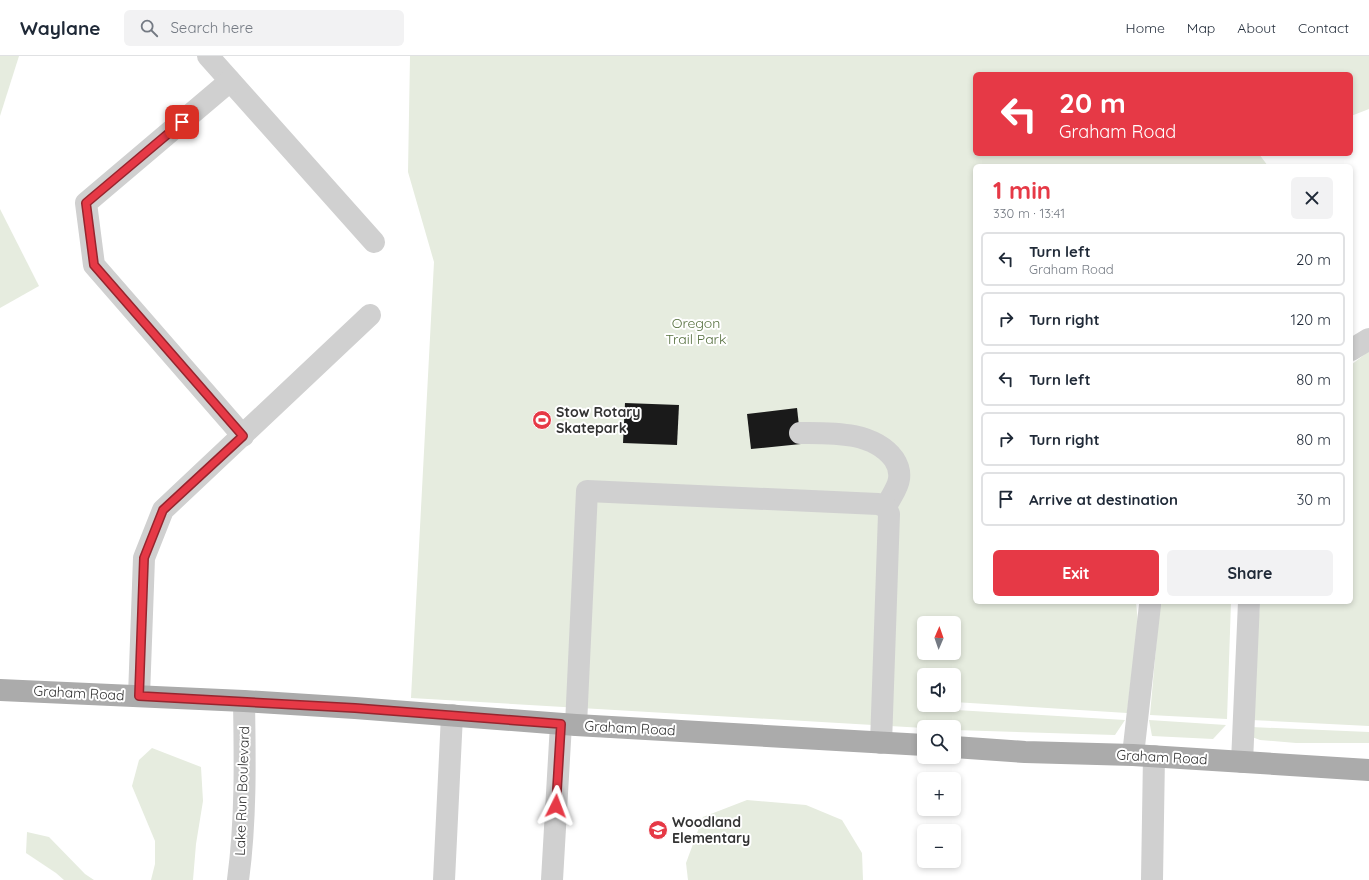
<!DOCTYPE html>
<html lang="en">
<head>
<meta charset="utf-8">
<style>
	body { margin:0; font-family:Quicksand,sans-serif; background:#f2f2f3; color:#1f2937; height:100vh; display:flex; flex-direction:column; font-size:15px; white-space:nowrap }
	* { box-sizing:border-box; margin:0 }
	p { font-size:13px; color:#747a83 }
	.icon { flex:none; width:22px; height:22px; fill:none; stroke:currentColor; stroke-width:2; stroke-linecap:round; stroke-linejoin:round }
	.map { position:relative; flex:1; overflow:hidden }
	.panel { position:absolute; left:973px; top:108px; width:380px; height:440px; display:flex; flex-direction:column; background:#fff; border-radius:6px; box-shadow:0 2px 6px #0003 }
	.panel>* { flex:none }
	.top-card { position:absolute; left:973px; top:16px; width:380px; height:84px; border-radius:6px; box-shadow:0 2px 6px #0003; background:#e63946; color:#fff; overflow:hidden }
	.needle { width:26px; rotate:2deg }
	.controls { position:absolute; left:917px; top:560px; display:grid; gap:8px }
	.controls a { display:grid; place-items:center; width:44px; height:44px; border-radius:6px; background:#fff; box-shadow:0 2px 6px #0003; font-size:20px }
	.pin { position:absolute; display:grid; place-items:center; width:34px; height:34px; color:#fff; margin:-17px; border-radius:8px; box-shadow:0 2px 6px #0006 }
	.me { position:absolute; width:44px; margin:-22px; rotate:3deg; stroke-linejoin:round; filter:drop-shadow(0 0 3px #0008) }
	.turn { display:flex; align-items:center; gap:14px; height:84px; padding:0 20px; font-size:18px }
	.turn .icon { width:52px; height:52px; stroke-width:2.5 }
	.turn b { display:block; font-size:28px; line-height:34px }
	.round { display:grid; place-items:center; flex:none; width:42px; height:42px; border-radius:6px; background:#f2f2f3 }
	.head { display:flex; align-items:center; justify-content:space-between; height:68px; padding:0 20px }
	h1 { font-size:24px; font-weight:700; line-height:30px; color:#e63946 }
	.primary-button { display:flex; gap:8px; margin-top:auto; padding:8px 20px }
	.primary-button a { flex:1; height:46px; border-radius:6px; background:#e63946; color:#fff; font-size:16px; font-weight:700; line-height:46px; text-align:center }
	.primary-button a+a { background:#f2f2f3; color:#1f2937 }
	ul { padding:0; list-style:none }
	li { display:flex; align-items:center; gap:12px; height:54px; margin:0 8px 6px; padding:0 12px; border:2px solid #e0e1e3; border-radius:6px }
	li div { flex:1 }
	li b { display:block; font-size:15px }
	li em { font-style:normal }
	header { display:flex; align-items:center; gap:24px; box-sizing:border-box; height:56px; padding:0 20px; background:#fff; border-bottom:1px solid #e0e1e3 }
	header strong { font-size:19px }
	nav { display:flex; gap:22px; margin-inline-start:auto; font-size:14px }
	.search { width:280px; height:36px; background:#f2f2f3; display:flex; align-items:center; gap:10px; box-sizing:border-box; padding:0 14px; border-radius:6px; color:#747a83; font-size:15px }
	.map>svg:first-child { display:block }
</style>
</head>
<body>
<header>
<strong>Waylane</strong>
<div class="search"><svg class="icon" aria-label="search" viewBox="0 0 24 24"><circle cx="10" cy="10" r="6"/><path d="M15 15l6 6"/></svg>Search here</div>
<nav><a>Home</a><a>Map</a><a>About</a><a>Contact</a></nav>
</header>
<div class="map">
<svg width="1369" height="824" viewBox="0 0 1369 824">
	<rect width="100%" height="100%" fill="#fff"/>
	<!-- green -->
	<g fill="#e6ecdf" fill-rule="evenodd">
		<path d="M0,0H19L0,60Z"/>
		<path d="M410,0H1369V53L1351,60V18H975V98H1259L1268,110H975V546H1136L1138,567L1127,657L954,646V619H924V649H940V653L1125,664L1115,679L954,674V671H924V672L411,642L434,206L408,116ZM924,567H954V597H924Z"/>
		<path d="M0,153L39,230L0,252Z"/>
		<path d="M1369,295V670L1251,664L1260,546H1351V309Z"/>
		<path d="M1160,546H1231L1227,663L1150,659Z"/>
		<path d="M1149,664L1226,669L1213,683L1152,680Z"/>
		<path d="M1251,671L1369,676V687H1296L1260,684L1252,681Z"/>
		<path d="M152,692L201,711L203,745L196,788L193,824H151L155,808V785L132,730L139,704Z"/>
		<path d="M747,744L806,749L842,764L862,797L863,824H688L686,807L703,761Z"/>
		<path d="M27,776L49,781L85,818L94,824H64L56,817L26,797Z"/>
	</g>
	<!-- building -->
	<g fill="#1a1a1a">
		<path d="M625,347L679,349L677,389L623,387Z"/>
		<path d="M797,352L801,388L751,393L747,358Z"/>
	</g>
	<g fill="none" stroke-linecap="round" stroke-linejoin="round">
		<!-- minor -->
		<g stroke="#d0d0d0" stroke-width="22">
			<path d="M208,0L374,186"/>
			<path d="M230,25L86,147L94,209L243,380"/>
			<path d="M1351,294L1369,283"/>
			<path d="M800,377C831,377 873,375 894,403C898,409 900,416 899,423C898,432 890,442 886,451"/>
			<path d="M139,640L144,502L163,454L370,259"/>
			<path d="M576,669L587,435L878,448L886,451L889,458L881,687"/>
			<path d="M1133,699L1150,549V546"/>
			<path d="M1242,706L1249,546"/>
			<path d="M238,824C246,765 245,704 244,645"/>
			<path d="M444,824L452,659"/>
			<path d="M552,824L561,668"/>
			<path d="M1152,824L1154,700"/>
		</g>
		<!-- major -->
		<g stroke="#ababab" stroke-width="22">
			<path d="M0,634L244,645L355,652L576,669L924,689"/>
			<path d="M954,691L1025,696L1133,699L1369,714"/>
		</g>
	</g>
	<g fill="none" stroke-linecap="round" stroke-linejoin="round">
		<defs>
			<path id="route" d="M182,66L86,147L94,209L243,380L163,454L144,502L139,640L355,652L561,668L556,750"/>
		</defs>
		<!-- route casing -->
		<use href="#route" stroke="#96252e" stroke-width="10"/>
		<!-- route -->
		<use href="#route" stroke="#e63946" stroke-width="7"/>
	</g>
	<!-- icons -->
	<defs>
		<symbol id="stadium-disc" viewBox="-11 -11 22 22"><circle r="9.5" fill="#e63946" stroke="#fff"/><path d="M0-5a6.5 5 0 1 0 0 10a6.5 5 0 1 0 0-10ZM-3.5-1.8h7v3.6h-7Z" fill="#fff"/></symbol>
		<symbol id="school-disc" viewBox="-11 -11 22 22"><circle r="9.5" fill="#e63946" stroke="#fff"/><path d="M0-5L7-2L0 1L-7-2ZM-4 1L0 2.5L4 1V4Q0 6-4 4Z" fill="#fff"/></symbol>
	</defs>
	<g fill-rule="evenodd">
		<use href="#stadium-disc" x="531" y="353" width="22" height="22"/>
		<use href="#school-disc" x="647" y="763" width="22" height="22"/>
	</g>
	<g text-anchor="middle" dominant-baseline="central" stroke-width="4" stroke-linejoin="round" paint-order="stroke">
		<!-- park labels -->
		<g font-size="14" fill="#56703f" stroke="#fff">
			<text x="696" y="267">Oregon<tspan x="696" dy="16">Trail Park</tspan></text>
		</g>
		<!-- poi labels -->
		<g font-size="14" font-weight="bold" fill="#333" stroke="#fff" text-anchor="start">
			<text x="556" y="356">Stow Rotary<tspan x="556" dy="16">Skatepark</tspan></text>
			<text x="672" y="766">Woodland<tspan x="672" dy="16">Elementary</tspan></text>
		</g>
		<!-- street labels -->
		<g font-size="14" fill="#333" stroke="#fff">
			<text transform="translate(79 637) rotate(3)">Graham Road</text>
			<text transform="translate(630 672) rotate(3)">Graham Road</text>
			<text transform="translate(1162 701) rotate(3)">Graham Road</text>
			<text transform="translate(242 735) rotate(-88)">Lake Run Boulevard</text>
		</g>
	</g>
</svg>
<div class="controls">
<a><svg class="needle" viewBox="-14 -14 28 28"><path d="M0-13l5 13h-10z" fill="#e53935"/><path d="M0 13l5-13h-10z" fill="#747a83"/></svg></a>
<a><svg class="icon" aria-label="sound" viewBox="0 0 24 24"><path d="M4 9h4l5-4v14l-5-4H4zM17 9q2 3 0 6"/></svg></a>
<a><svg class="icon" aria-label="search" viewBox="0 0 24 24"><circle cx="10" cy="10" r="6"/><path d="M15 15l6 6"/></svg></a>
<a>+</a>
<a>−</a>
</div>
<div class="pin" style="left:182px;top:66px;background:#d93025"><svg class="icon" aria-label="arrive" viewBox="0 0 24 24"><path d="M6 21V4h12l-3 4 3 4H6"/></svg></div>
<svg class="me" style="left:556px;top:750px" viewBox="-20 -20 40 40"><path d="M0-17L14 15 0 8-14 15z" fill="#e63946" stroke="#fff" stroke-width="4"/></svg>
<div class="top-card">
<div class="turn"><svg class="icon" aria-label="left" viewBox="0 0 24 24"><path d="M17 20v-9H6M10 6l-5 5 5 5"/></svg><div><b>20 m</b>Graham Road</div></div>
</div>
<section class="panel">
<div class="head"><div><h1>1 min</h1><p>330 m · 13:41</p></div><a class="round"><svg class="icon" aria-label="close" viewBox="0 0 24 24"><path d="M6 6l12 12M18 6L6 18"/></svg></a></div>
<ul>
<li><svg class="icon" aria-label="left" viewBox="0 0 24 24"><path d="M17 20v-9H6M10 6l-5 5 5 5"/></svg><div><b>Turn left</b><p>Graham Road</p></div><em>20 m</em></li>
<li><svg class="icon" aria-label="right" viewBox="0 0 24 24"><path d="M7 20v-9h11M14 6l5 5-5 5"/></svg><div><b>Turn right</b></div><em>120 m</em></li>
<li><svg class="icon" aria-label="left" viewBox="0 0 24 24"><path d="M17 20v-9H6M10 6l-5 5 5 5"/></svg><div><b>Turn left</b></div><em>80 m</em></li>
<li><svg class="icon" aria-label="right" viewBox="0 0 24 24"><path d="M7 20v-9h11M14 6l5 5-5 5"/></svg><div><b>Turn right</b></div><em>80 m</em></li>
<li><svg class="icon" aria-label="arrive" viewBox="0 0 24 24"><path d="M6 21V4h12l-3 4 3 4H6"/></svg><div><b>Arrive at destination</b></div><em>30 m</em></li>
</ul>
<div class="primary-button"><a>Exit</a><a>Share</a></div>
</section>
</div>
</body>
</html>
